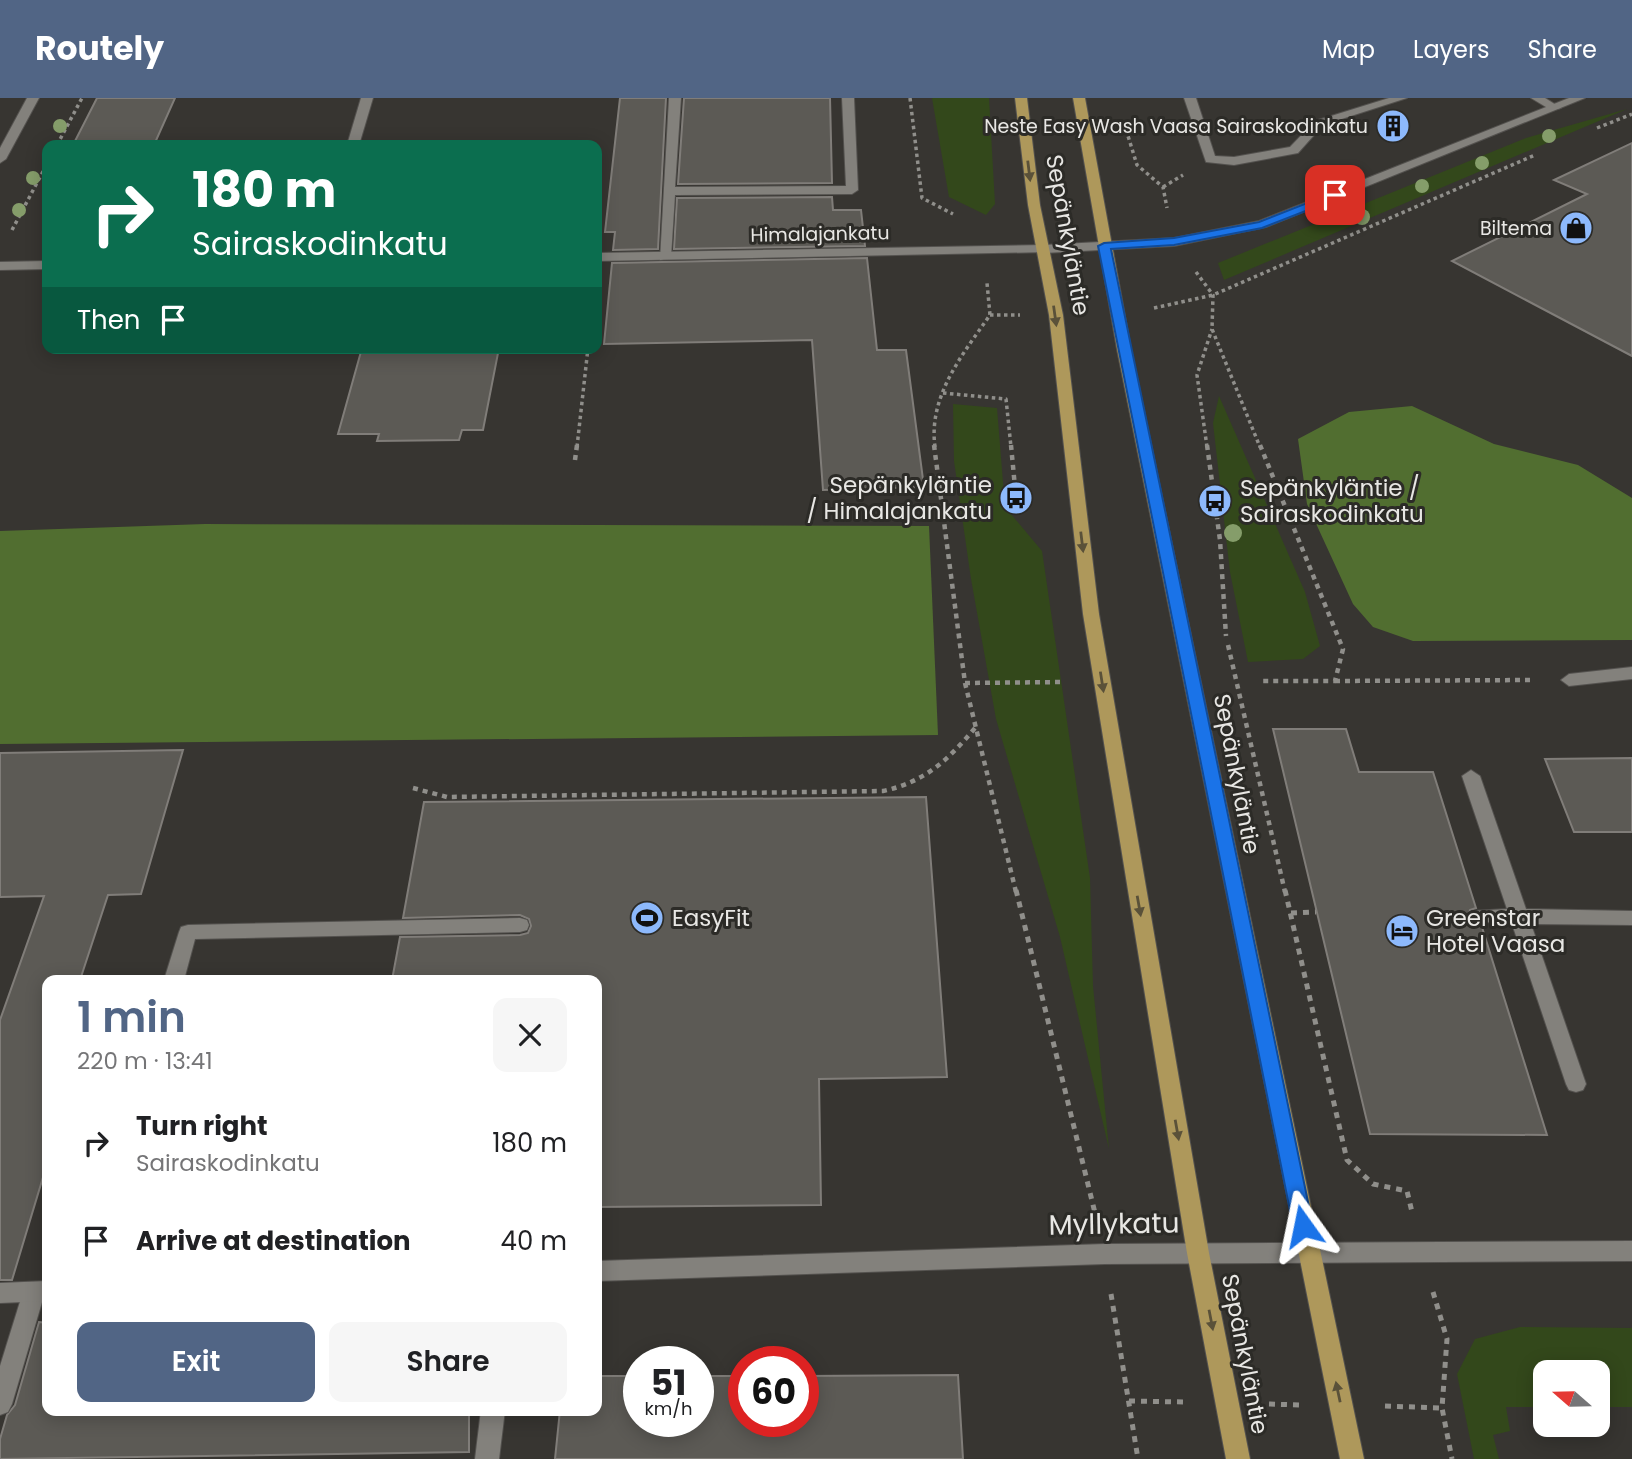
<!DOCTYPE html>
<html lang="en">
<head>
<meta charset="utf-8">
<style>
	body { margin:0; font-family:Poppins,sans-serif; background:#f6f6f6; color:#202124; height:100vh; display:flex; flex-direction:column; font-size:26px; white-space:nowrap }
	* { box-sizing:border-box; margin:0 }
	p { font-size:23px; color:#757577 }
	.icon { flex:none; width:38px; height:38px; fill:none; stroke:currentColor; stroke-width:2; stroke-linecap:round; stroke-linejoin:round }
	.map { position:relative; flex:1; overflow:hidden }
	.side { position:absolute; left:42px; top:877px; width:560px; height:441px; display:flex; flex-direction:column; background:#fff; border-radius:14px; box-shadow:0 4px 18px #0003 }
	.side>* { flex:none }
	.banner { position:absolute; left:42px; top:42px; width:560px; height:214px; border-radius:14px; box-shadow:0 4px 18px #0003; background:#0b6e4f; color:#fff; overflow:hidden }
	.needle { width:46px; rotate:290deg }
	.fabs { position:absolute; left:1533px; top:1262px; display:grid; gap:14px }
	.fabs a { display:grid; place-items:center; width:77px; height:77px; border-radius:14px; background:#fff; box-shadow:0 4px 18px #0003; font-size:35px }
	.speed { position:absolute; left:623px; top:1248px; display:flex; gap:14px; font-size:35px; font-weight:700; text-align:center }
	.speed>* { display:grid; place-content:center; width:91px; height:91px; border-radius:50%; background:#fff; box-shadow:0 4px 18px #0003; line-height:1 }
	.speed small { font-size:18px; font-weight:400 }
	.speed .limit { border:10px solid #d22; background:#fff; color:#111 }
	.pin { position:absolute; display:grid; place-items:center; width:60px; height:60px; color:#fff; margin:-30px; border-radius:14px; box-shadow:0 4px 10px #0006 }
	.me { position:absolute; width:77px; margin:-38px; rotate:348deg; stroke-linejoin:round; filter:drop-shadow(0 0 5px #0008) }
	.turn { display:flex; align-items:center; gap:24px; height:147px; padding:0 35px; font-size:32px }
	.turn .icon { width:91px; height:91px; stroke-width:2.5 }
	.turn b { display:block; font-size:49px; line-height:60px }
	.then { display:flex; align-items:center; height:66px; padding:0 35px; background:#0003; gap:14px; font-size:26px }
	.round { display:grid; place-items:center; flex:none; width:74px; height:74px; border-radius:14px; background:#f6f6f6 }
	.overview { display:flex; align-items:center; justify-content:space-between; height:119px; padding:0 35px }
	h1 { font-size:42px; font-weight:600; line-height:52px; color:#516585 }
	.primary-button { display:flex; gap:14px; margin-top:auto; padding:14px 35px }
	.primary-button a { flex:1; height:80px; border-radius:14px; background:#516585; color:#fff; font-size:28px; font-weight:600; line-height:80px; text-align:center }
	.primary-button a+a { background:#f6f6f6; color:#202124 }
	ul { padding:0; list-style:none }
	li { display:flex; align-items:center; gap:21px; height:98px; padding:0 35px }
	li div { flex:1 }
	li b { display:block; font-size:26px }
	li em { font-style:normal }
	header { display:flex; align-items:center; gap:42px; box-sizing:border-box; height:98px; padding:0 35px; background:#516585; color:#fff }
	header strong { font-size:33px }
	nav { display:flex; gap:38px; margin-inline-start:auto; font-size:24px }
	.map>svg:first-child { display:block }
</style>
</head>
<body>
<header>
<strong>Routely</strong>
<nav><a>Map</a><a>Layers</a><a>Share</a></nav>
</header>
<div class="map">
<svg width="1632" height="1361" viewBox="0 0 1632 1361">
	<rect width="100%" height="100%" fill="#373531"/>
	<!-- green -->
	<g fill="#33481b">
		<path d="M932,0H989L995,106L986,117L949,99Z"/>
		<path d="M1627,11L1224,182L1218,165L1526,40Z"/>
		<path d="M1219,298L1305,494L1320,548L1303,561L1248,564L1230,474L1213,325Z"/>
		<path d="M953,306L997,310L1005,409L1042,453L1090,780L1093,888L1109,1051L1060,839L996,621L971,481L954,363Z"/>
		<path d="M1520,1229L1632,1230V1309H1598V1274H1545V1309H1506L1510,1333L1493,1337L1499,1361H1474L1457,1276L1475,1241Z"/>
	</g>
	<!-- forest -->
	<g fill="#516e30">
		<path d="M1412,308L1494,346L1578,367L1632,400V542L1413,543L1373,529L1353,506L1307,406L1298,341L1349,314Z"/>
		<path d="M205,426L929,428L938,637L0,646V433Z"/>
	</g>
	<!-- building -->
	<g fill="#5c5a55" stroke="#807d79" stroke-width="2">
		<path d="M97,0H175L154,47H73Z"/>
		<path d="M620,0H666L658,151L613,152L615,134H605Z"/>
		<path d="M684,0H830L832,85L678,86Z"/>
		<path d="M1632,45V258L1452,163L1587,96L1554,82Z"/>
		<path d="M832,99L833,112H861L865,148L674,151L677,100Z"/>
		<path d="M867,160L877,252H906L924,389L823,392L812,242L604,246L612,165Z"/>
		<path d="M362,250H499L483,332H462L459,342L377,343L379,336H338Z"/>
		<path d="M1273,631H1346L1359,674H1433L1476,810L1470,812L1468,819L1472,826H1481L1547,1037L1370,1036Z"/>
		<path d="M183,652L141,796L108,797L80,882H47V1066L12,1182H0V922L44,798L0,799V655Z"/>
		<path d="M1632,660V734H1574L1545,661Z"/>
		<path d="M926,699L947,979L819,981L821,1107L597,1109V882H392L400,839L520,837L528,835L531,828L529,821L520,817L403,820L424,704Z"/>
		<path d="M39,1224L47,1225V1312H469V1354L0,1361V1341L7,1317L15,1307Z"/>
		<path d="M958,1277L963,1361H555L560,1312H597V1278H639V1323H698V1278H744V1323H803V1278Z"/>
	</g>
	<g fill="none" stroke-linecap="round" stroke-linejoin="round">
		<defs>
			<g id="service">
				<path d="M361,0H373L359,47H347Z"/>
				<path d="M669,0H681L675,89L846,88L842,0H854L858,92L852,96L675,97L671,159L660,162Z"/>
				<path d="M1184,0H1196L1215,58L1234,59L1290,49L1315,23L1389,0H1407L1323,27L1298,55L1234,67L1206,64Z"/>
				<path d="M1531,0H1545L1561,10L1551,12Z"/>
				<path d="M1471,672L1480,678L1526,811L1632,813V827L1531,826L1586,986L1583,992L1576,994L1569,992L1566,986L1512,826L1472,823L1470,818L1472,813L1507,811L1462,678Z"/>
				<path d="M520,820L527,822L529,827L527,832L520,834L195,841L184,882H164L179,834L181,829L188,827Z"/>
				<path d="M34,1184L42,1187L45,1194L12,1306L8,1314L0,1317V1268L23,1194L26,1187Z"/>
				<path d="M481,1312H505L499,1361H475Z"/>
			</g>
			<g id="minor">
				<path d="M1044,147L1048,148V154L597,163V155Z"/>
				<path d="M47,163V171L0,172V164Z"/>
				<path d="M1632,569V581L1569,588L1561,582L1569,576Z"/>
				<path d="M1632,1143V1163L1105,1166L597,1183V1163L1105,1146Z"/>
				<path d="M47,1183V1203L0,1205V1185Z"/>
			</g>
			<path id="tertiary" d="M27,0H39L6,61L0,65V50Z"/>
			<path id="secondary" d="M1569,0H1585L1266,129L1174,148L1044,155L1038,151L1044,147L1174,140L1259,123Z"/>
			<g id="primary">
				<path d="M1015,0H1027L1040,107L1063,217L1099,516L1209,1155L1250,1361H1226L1187,1155L1083,516L1049,217L1028,107Z"/>
				<path d="M1073,0H1085L1131,251L1364,1361H1340L1117,251Z"/>
			</g>
		</defs>
		<!-- service casing -->
		<use href="#service" stroke="#53514e" stroke-width="2"/>
		<!-- minor casing -->
		<use href="#minor" stroke="#53514e" stroke-width="2"/>
		<!-- tertiary casing -->
		<use href="#tertiary" stroke="#53514e" stroke-width="2"/>
		<!-- secondary casing -->
		<use href="#secondary" stroke="#53514e" stroke-width="2"/>
		<!-- primary casing -->
		<use href="#primary" stroke="#53514e" stroke-width="2"/>
		<!-- path-far2 -->
		<g stroke="#908f8b" stroke-width="3.5" stroke-dasharray="3.5 3.5" stroke-linecap="butt">
			<path d="M910,0L922,100L953,116"/>
			<path d="M1124,25L1137,67L1163,89L1167,110"/>
			<path d="M1597,30L1632,16"/>
			<path d="M57,47L82,0"/>
			<path d="M1163,89L1183,77"/>
			<path d="M12,132L47,66"/>
			<path d="M1196,174L1213,197L1212,231L1260,349"/>
			<path d="M1154,210L1213,197L1535,57"/>
			<path d="M990,217H1020"/>
			<path d="M943,295L1006,301L1011,349"/>
			<path d="M577,349L588,250"/>
			<path d="M935,349C928,298 963,256 990,217L987,185"/>
			<path d="M1207,349L1197,277L1212,231"/>
		</g>
		<!-- path-far1 -->
		<g stroke="#908f8b" stroke-width="4.5" stroke-dasharray="5 5" stroke-linecap="butt">
			<path d="M934,347L965,585L1016,794"/>
			<path d="M1011,347L1016,400"/>
			<path d="M1207,347L1220,442L1226,538"/>
			<path d="M1260,347L1343,551L1335,583H1260"/>
			<path d="M575,362L577,347"/>
			<path d="M1228,547L1285,794"/>
			<path d="M1335,583L1530,582"/>
			<path d="M965,585L1065,584"/>
			<path d="M413,690L447,699L883,693C925,684 948,662 975,630"/>
		</g>
		<!-- path -->
		<g stroke="#908f8b" stroke-width="5" stroke-dasharray="6 6" stroke-linecap="butt">
			<path d="M1016,792L1095,1115"/>
			<path d="M1285,792L1347,1062L1373,1086L1407,1093L1412,1114"/>
			<path d="M1291,815L1316,814"/>
			<path d="M1433,1194L1447,1241L1442,1310L1452,1361"/>
			<path d="M1111,1196L1138,1361"/>
			<path d="M1129,1303L1184,1304"/>
			<path d="M1269,1306L1299,1307"/>
			<path d="M1385,1308L1442,1310"/>
		</g>
		<!-- service -->
		<use href="#service" fill="#83817c" fill-rule="evenodd"/>
		<!-- minor -->
		<use href="#minor" fill="#83817c" fill-rule="evenodd"/>
		<!-- tertiary -->
		<use href="#tertiary" fill="#83817c" fill-rule="evenodd"/>
		<!-- secondary -->
		<use href="#secondary" fill="#83817c" fill-rule="evenodd"/>
		<!-- primary -->
		<use href="#primary" fill="#ae985b" fill-rule="evenodd"/>
	</g>
	<!-- trees -->
	<g fill="#859d6a">
		<circle cx="60" cy="28" r="7"/>
		<circle cx="1549" cy="38" r="7"/>
		<circle cx="1482" cy="65" r="7"/>
		<circle cx="33" cy="80" r="7"/>
		<circle cx="1422" cy="88" r="7"/>
		<circle cx="19" cy="112" r="7"/>
		<circle cx="1362" cy="119" r="8"/>
		<circle cx="1233" cy="435" r="9"/>
	</g>
	<!-- one-way arrows -->
	<defs><path id="oneway-solid" d="M-6-.8H1V-3.2L6.5 0L1 3.2V.8H-6Z" transform="scale(1.75)"/></defs>
	<g fill="#5a5139">
		<use href="#oneway-solid" transform="translate(1029 73) rotate(83)"/>
		<use href="#oneway-solid" transform="translate(1055 218) rotate(82)"/>
		<use href="#oneway-solid" transform="translate(1082 444) rotate(83)"/>
		<use href="#oneway-solid" transform="translate(1102 584) rotate(81)"/>
		<use href="#oneway-solid" transform="translate(1139 808) rotate(80)"/>
		<use href="#oneway-solid" transform="translate(1177 1032) rotate(80)"/>
		<use href="#oneway-solid" transform="translate(1211 1222) rotate(79)"/>
		<use href="#oneway-solid" transform="translate(1338 1294) rotate(-102)"/>
	</g>
	<!-- route -->
	<path fill="#1a73e8" stroke="#114b97" stroke-width="2" d="M1335,94L1339,95V100L1262,130L1174,147L1111,151L1313,1128L1310,1134L1303,1136L1296,1134L1293,1128L1098,148L1104,145L1174,140L1259,124Z"/>
	<!-- icons -->
	<defs>
		<symbol id="building-disc" viewBox="-11 -11 22 22"><circle r="9.5" fill="#8db9fc" stroke="#2c2b27"/><path d="M-4-6H4V6H1V3H-1V6H-4ZM-2.5-4.3h1.7v1.8h-1.7ZM.8-4.3h1.7v1.8H.8ZM-2.5-1h1.7V.8h-1.7ZM.8-1h1.7V.8H.8Z" fill="#111"/></symbol>
		<symbol id="shop-disc" viewBox="-11 -11 22 22"><circle r="9.5" fill="#8db9fc" stroke="#2c2b27"/><path d="M-5-2.5h2.3a2.7 3.5 0 0 1 5.4 0H5L5.5 6h-11ZM-1.5-2.5h3a1.5 2.3 0 0 0-3 0Z" fill="#111"/></symbol>
		<symbol id="bus-disc" viewBox="-11 -11 22 22"><circle r="9.5" fill="#8db9fc" stroke="#2c2b27"/><path d="M-5-6H5V4H4V6H2V4H-2V6H-4V4H-5ZM-3.5-4V0h7V-4ZM-3.5 1.2v1.5H-2V1.2ZM2 1.2v1.5H3.5V1.2Z" fill="#111"/></symbol>
		<symbol id="stadium-disc" viewBox="-11 -11 22 22"><circle r="9.5" fill="#8db9fc" stroke="#2c2b27"/><path d="M0-5a6.5 5 0 1 0 0 10a6.5 5 0 1 0 0-10ZM-3.5-1.8h7v3.6h-7Z" fill="#111"/></symbol>
		<symbol id="hotel-disc" viewBox="-11 -11 22 22"><circle r="9.5" fill="#8db9fc" stroke="#2c2b27"/><path d="M-6-4.5h1.5V1H6V5H4.5V3h-9V5H-6ZM-4 0a1.8 1.8 0 1 1 3.6 0ZM.5 0V-2.5h3Q6-2.5 6 0Z" fill="#111"/></symbol>
	</defs>
	<g fill-rule="evenodd">
		<use href="#building-disc" x="1374" y="9" width="38" height="38"/>
		<use href="#shop-disc" x="1557" y="111" width="38" height="38"/>
		<use href="#bus-disc" x="997" y="381" width="38" height="38"/>
		<use href="#bus-disc" x="1196" y="384" width="38" height="38"/>
		<use href="#stadium-disc" x="628" y="801" width="38" height="38"/>
		<use href="#hotel-disc" x="1383" y="814" width="38" height="38"/>
	</g>
	<g text-anchor="middle" dominant-baseline="central" stroke-width="6" stroke-linejoin="round" paint-order="stroke">
		<!-- far-poi labels -->
		<g font-size="19" fill="#e8e7e4" stroke="#2c2b27" text-anchor="end">
			<text x="1368" y="28">Neste Easy Wash Vaasa Sairaskodinkatu</text>
			<text x="1552" y="130">Biltema</text>
		</g>
		<!-- far-street labels -->
		<g font-size="19" fill="#e8e7e4" stroke="#2c2b27">
			<text transform="translate(820 136) rotate(-1)">Himalajankatu</text>
		</g>
		<!-- street labels -->
		<g font-size="23" fill="#e8e7e4" stroke="#2c2b27">
			<text transform="translate(1068 137) rotate(80)">Sepänkyläntie</text>
			<text transform="translate(1237 676) rotate(79)">Sepänkyläntie</text>
			<text transform="translate(1245 1256) rotate(79)">Sepänkyläntie</text>
		</g>
		<!-- poi labels -->
		<g font-size="23" fill="#e8e7e4" stroke="#2c2b27" text-anchor="start">
			<text x="992" y="387" text-anchor="end">Sepänkyläntie<tspan x="992" dy="26">/ Himalajankatu</tspan></text>
			<text x="1240" y="390">Sepänkyläntie /<tspan x="1240" dy="26">Sairaskodinkatu</tspan></text>
			<text x="672" y="820">EasyFit</text>
			<text x="1426" y="820">Greenstar<tspan x="1426" dy="26">Hotel Vaasa</tspan></text>
		</g>
		<!-- near-street labels -->
		<g font-size="28" fill="#e8e7e4" stroke="#2c2b27">
			<text transform="translate(1114 1126) rotate(-1)">Myllykatu</text>
		</g>
	</g>
</svg>
<div class="fabs">
<a><svg class="needle" viewBox="-14 -14 28 28"><path d="M0-13l5 13h-10z" fill="#e53935"/><path d="M0 13l5-13h-10z" fill="#757577"/></svg></a>
</div>
<div class="speed"><div>51<small>km/h</small></div><div class="limit">60</div></div>
<div class="pin" style="left:1335px;top:97px;background:#d93025"><svg class="icon" aria-label="arrive" viewBox="0 0 24 24"><path d="M6 21V4h12l-3 4 3 4H6"/></svg></div>
<svg class="me" style="left:1303px;top:1128px" viewBox="-20 -20 40 40"><path d="M0-17L14 15 0 8-14 15z" fill="#1a73e8" stroke="#fff" stroke-width="4"/></svg>
<div class="banner">
<div class="turn"><svg class="icon" aria-label="right" viewBox="0 0 24 24"><path d="M7 20v-9h11M14 6l5 5-5 5"/></svg><div><b>180 m</b>Sairaskodinkatu</div></div>
<div class="then">Then<svg class="icon" aria-label="arrive" viewBox="0 0 24 24"><path d="M6 21V4h12l-3 4 3 4H6"/></svg></div>
</div>
<section class="side">
<div class="overview"><div><h1>1 min</h1><p>220 m · 13:41</p></div><a class="round"><svg class="icon" aria-label="close" viewBox="0 0 24 24"><path d="M6 6l12 12M18 6L6 18"/></svg></a></div>
<ul>
<li><svg class="icon" aria-label="right" viewBox="0 0 24 24"><path d="M7 20v-9h11M14 6l5 5-5 5"/></svg><div><b>Turn right</b><p>Sairaskodinkatu</p></div><em>180 m</em></li>
<li><svg class="icon" aria-label="arrive" viewBox="0 0 24 24"><path d="M6 21V4h12l-3 4 3 4H6"/></svg><div><b>Arrive at destination</b></div><em>40 m</em></li>
</ul>
<div class="primary-button"><a>Exit</a><a>Share</a></div>
</section>
</div>
</body>
</html>
